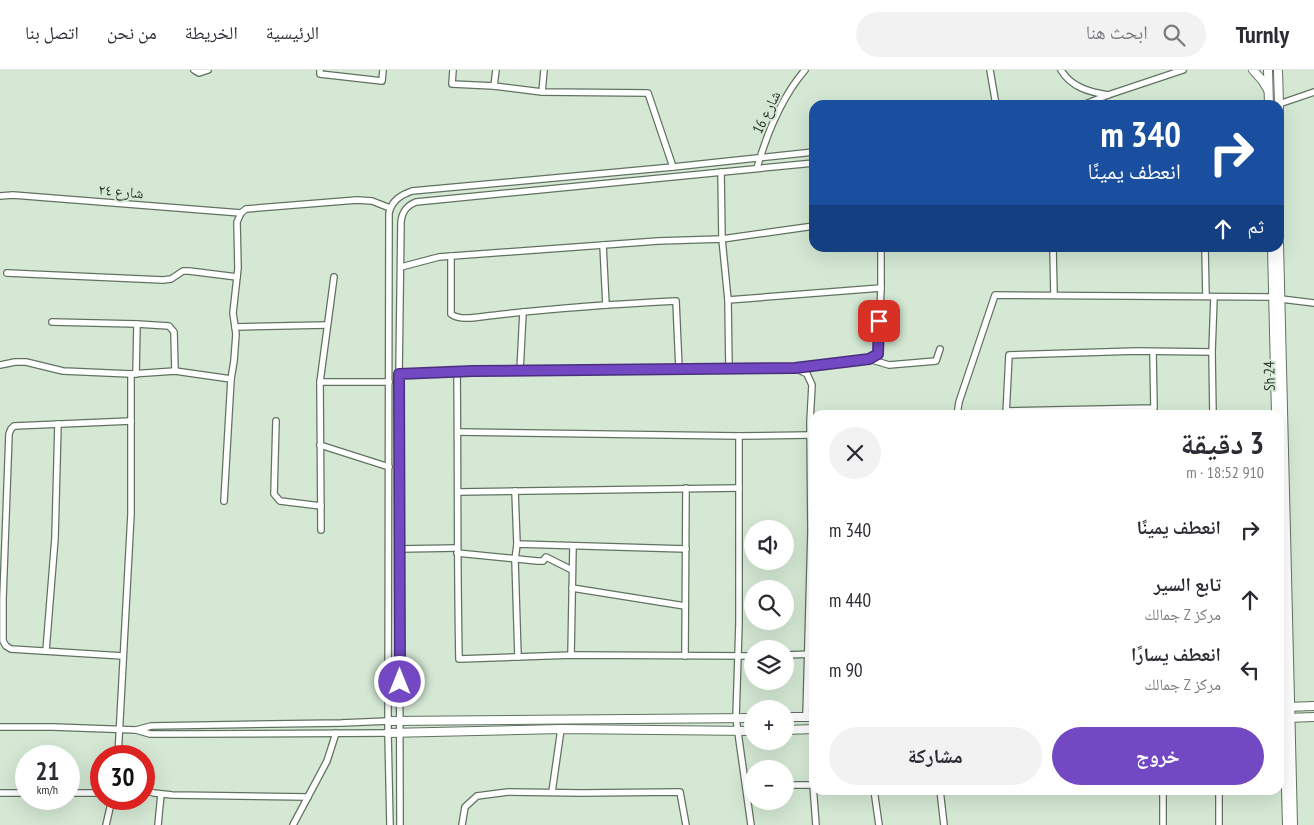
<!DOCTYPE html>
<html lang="ar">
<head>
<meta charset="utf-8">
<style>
	body { margin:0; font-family:"PT Sans Narrow","Noto Naskh Arabic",sans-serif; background:#f2f2f3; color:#2b2b33; direction:rtl; height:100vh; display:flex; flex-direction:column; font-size:19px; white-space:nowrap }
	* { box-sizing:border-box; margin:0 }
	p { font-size:16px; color:#7c7c81 }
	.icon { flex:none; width:28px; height:28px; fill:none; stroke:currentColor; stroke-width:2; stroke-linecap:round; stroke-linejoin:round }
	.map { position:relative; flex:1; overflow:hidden; direction:ltr }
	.side { position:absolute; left:809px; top:340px; width:475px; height:385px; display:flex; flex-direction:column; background:#fff; border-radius:15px; box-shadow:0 5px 20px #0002; direction:rtl }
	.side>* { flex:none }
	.banner { position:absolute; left:809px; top:30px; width:475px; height:152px; border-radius:15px; box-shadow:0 5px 20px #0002; direction:rtl; background:#1a4fa0; color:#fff; overflow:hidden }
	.fabs { position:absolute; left:744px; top:450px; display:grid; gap:10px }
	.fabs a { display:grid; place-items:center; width:50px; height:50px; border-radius:50%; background:#fff; box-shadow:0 5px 20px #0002; font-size:25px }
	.speed { position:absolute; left:15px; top:675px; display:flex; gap:10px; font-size:25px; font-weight:700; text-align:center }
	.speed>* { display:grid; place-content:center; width:65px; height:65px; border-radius:50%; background:#fff; box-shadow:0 5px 20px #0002; line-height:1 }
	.speed small { font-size:12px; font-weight:400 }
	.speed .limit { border:8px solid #d22; background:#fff; color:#111 }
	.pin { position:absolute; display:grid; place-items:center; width:42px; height:42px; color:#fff; margin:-21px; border-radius:10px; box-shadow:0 2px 8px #0006 }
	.me { position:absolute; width:55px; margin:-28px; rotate:0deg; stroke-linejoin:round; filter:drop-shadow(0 0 4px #0008) }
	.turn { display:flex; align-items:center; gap:18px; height:105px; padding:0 20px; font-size:22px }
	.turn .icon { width:65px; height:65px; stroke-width:2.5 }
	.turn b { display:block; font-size:35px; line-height:42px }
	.then { display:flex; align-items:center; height:48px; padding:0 20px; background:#0003; gap:10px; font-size:19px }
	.round { display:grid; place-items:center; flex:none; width:52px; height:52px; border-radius:26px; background:#f2f2f3 }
	.headline { display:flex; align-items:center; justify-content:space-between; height:85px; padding:0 20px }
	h1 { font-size:30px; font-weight:700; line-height:38px }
	.button { display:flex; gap:10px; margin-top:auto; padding:10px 20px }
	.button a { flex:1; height:58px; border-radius:30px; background:#7249c2; color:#fff; font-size:20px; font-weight:700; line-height:58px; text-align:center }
	.button a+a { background:#f2f2f3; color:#2b2b33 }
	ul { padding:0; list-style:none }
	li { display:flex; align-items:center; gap:15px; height:70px; padding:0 20px }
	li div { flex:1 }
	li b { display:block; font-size:19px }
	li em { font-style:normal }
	header { display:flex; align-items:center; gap:30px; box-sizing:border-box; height:70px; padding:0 25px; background:#fff; border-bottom:1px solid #e1e1e2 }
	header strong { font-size:24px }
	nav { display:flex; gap:28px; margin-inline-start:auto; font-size:18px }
	.search { width:350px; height:45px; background:#f2f2f3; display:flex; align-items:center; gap:12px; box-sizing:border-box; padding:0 18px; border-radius:28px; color:#7c7c81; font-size:19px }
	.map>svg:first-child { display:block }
</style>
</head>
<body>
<header>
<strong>Turnly</strong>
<div class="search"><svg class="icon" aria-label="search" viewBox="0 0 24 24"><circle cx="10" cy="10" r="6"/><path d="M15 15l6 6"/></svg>ابحث هنا</div>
<nav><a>الرئيسية</a><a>الخريطة</a><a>من نحن</a><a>اتصل بنا</a></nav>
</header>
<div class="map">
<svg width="1314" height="755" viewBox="0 0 1314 755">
	<rect width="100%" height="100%" fill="#d4e8d4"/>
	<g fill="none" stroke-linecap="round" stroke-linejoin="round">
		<defs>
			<g id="street">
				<path d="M194,0L199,3L208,0"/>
				<path d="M320,0V4L382,11L383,0"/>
				<path d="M453,0L452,14L494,16"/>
				<path d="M496,0L494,16L542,22"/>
				<path d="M544,0L542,22L648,23L673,97"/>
				<path d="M990,0L996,35"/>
				<path d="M1061,0C1071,17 1089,22 1108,25"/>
				<path d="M1279,34L1314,22"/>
				<path d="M1083,35L1108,25L1183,0"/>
				<path d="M757,98C767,63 781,28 805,0"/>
				<path d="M721,102L722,169L814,156"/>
				<path d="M0,126L13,125L241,143"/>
				<path d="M603,175L606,235"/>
				<path d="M1053,178L1054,225"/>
				<path d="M1205,178L1206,226"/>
				<path d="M451,186V244C460,252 483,246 496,245C555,238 616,234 676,231L679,299"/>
				<path d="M401,197L439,187L658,171L722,169L728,230L881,218V178"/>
				<path d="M7,203L163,210L171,209L183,201H189L237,207"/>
				<path d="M1281,229L1314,233"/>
				<path d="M728,230L729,299"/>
				<path d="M52,252L137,254L169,256L174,262L175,301"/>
				<path d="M235,257L327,255"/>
				<path d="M869,289L889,295L936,291L940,279"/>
				<path d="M0,295L15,292H26L63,301L131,304L175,301L231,309"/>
				<path d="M795,298L861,290L869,289L878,283L881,218"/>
				<path d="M457,301C458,397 457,493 459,589L574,585L752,586"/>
				<path d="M520,301L523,242"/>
				<path d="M136,304L137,254"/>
				<path d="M399,304L457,301L795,298L807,304L812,315L810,352L811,461L806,647"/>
				<path d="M320,312H389"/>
				<path d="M1006,341L1154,338L1153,282"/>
				<path d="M957,345L959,332L995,225L1273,227"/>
				<path d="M1006,345L1009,285L1137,281L1212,282"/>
				<path d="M1213,345L1212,282L1214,227"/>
				<path d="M276,351L274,424L280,431L321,436"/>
				<path d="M458,362L739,366L810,365"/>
				<path d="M739,366V553L736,648L751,755"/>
				<path d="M320,375L389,397"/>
				<path d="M515,421L517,474"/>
				<path d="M459,422L739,418"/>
				<path d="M224,431L231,309L234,291L236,264L233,243L238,198L237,152L241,143L246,139L357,130L372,131L390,138"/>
				<path d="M1279,455L1286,454"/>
				<path d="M321,460L320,312L334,207"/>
				<path d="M399,479L457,478"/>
				<path d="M457,483L537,491H543L546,487L572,500"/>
				<path d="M572,518L685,536"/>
				<path d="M46,581L55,468L58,354"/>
				<path d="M571,585L573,476"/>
				<path d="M785,585L814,584"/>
				<path d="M123,586L11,579L6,576L3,571V528L9,364L11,359L14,356L131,351"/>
				<path d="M685,586L686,418"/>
				<path d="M518,587L515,490L517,474L686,479"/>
				<path d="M0,657H53L136,660L150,664H178L388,663"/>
				<path d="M136,660L151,656L341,653L389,651"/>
				<path d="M118,686L131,444V304"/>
				<path d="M785,715H813L816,755"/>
				<path d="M144,720L154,723L172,725L308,727"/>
				<path d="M874,720L879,755"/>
				<path d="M940,720L944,755"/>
				<path d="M1219,720V755"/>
				<path d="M552,722L561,659"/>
				<path d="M0,723H26"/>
				<path d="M69,723H101"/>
				<path d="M106,755L112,729"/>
				<path d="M158,755L161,724"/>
				<path d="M293,755L327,691L336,663"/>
				<path d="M390,755L388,663L389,143C392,130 401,125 412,121L673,97L814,82"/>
				<path d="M400,755L399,304L401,152C402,142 406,136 416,132L814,93"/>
				<path d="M462,755L465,737L477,726L508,722L582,723L680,722L686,755"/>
				<path d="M1163,755V720"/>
			</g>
			<g id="secondary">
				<path d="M1253,0L1262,10L1268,20"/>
				<path d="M1268,0L1269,35"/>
				<path d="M1278,0L1279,34V144"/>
				<path d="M1279,173L1293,755"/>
				<path d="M1272,178L1276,345"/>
				<path d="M1279,468L1287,755"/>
				<path d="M1286,637L1314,636"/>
				<path d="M785,647H814"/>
				<path d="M1286,648L1314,647"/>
				<path d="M389,651L752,648"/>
				<path d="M785,660L814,659"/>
				<path d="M388,663L561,659L752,661"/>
			</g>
		</defs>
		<!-- street casing -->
		<use href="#street" stroke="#617261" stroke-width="8"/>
		<!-- secondary casing -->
		<use href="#secondary" stroke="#617261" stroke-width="10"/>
		<!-- street -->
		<use href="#street" stroke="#fff" stroke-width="5.5"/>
		<!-- secondary -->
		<use href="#secondary" stroke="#fff" stroke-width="8"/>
	</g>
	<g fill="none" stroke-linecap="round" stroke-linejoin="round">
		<defs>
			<path id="route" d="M400,612L399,304L473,301L795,298L861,290L869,289L878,284L879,251"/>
		</defs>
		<!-- route casing -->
		<use href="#route" stroke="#4a2f7e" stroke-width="12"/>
		<!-- route -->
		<use href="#route" stroke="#7249c2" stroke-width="9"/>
	</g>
	<g text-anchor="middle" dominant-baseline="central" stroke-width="4" stroke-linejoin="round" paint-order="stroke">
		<!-- street labels -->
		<g font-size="15" fill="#2a322a" stroke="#d4e8d4">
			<text transform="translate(766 42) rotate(-64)">شارع 16</text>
			<text transform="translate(121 121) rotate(5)">شارع ٢٤</text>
			<text transform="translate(1269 306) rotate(-91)">Sh 24</text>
		</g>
	</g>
</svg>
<div class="fabs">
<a><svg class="icon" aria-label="sound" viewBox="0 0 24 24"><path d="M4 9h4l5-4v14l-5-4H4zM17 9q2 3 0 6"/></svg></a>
<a><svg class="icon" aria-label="search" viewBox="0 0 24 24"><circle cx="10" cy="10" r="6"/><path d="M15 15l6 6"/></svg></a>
<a><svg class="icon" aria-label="layers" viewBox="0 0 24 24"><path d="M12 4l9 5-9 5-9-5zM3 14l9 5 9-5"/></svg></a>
<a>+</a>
<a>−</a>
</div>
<div class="speed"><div>21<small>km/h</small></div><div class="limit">30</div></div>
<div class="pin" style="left:879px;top:251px;background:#d93025"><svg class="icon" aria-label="arrive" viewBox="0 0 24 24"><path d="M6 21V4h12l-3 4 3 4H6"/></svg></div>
<svg class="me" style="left:400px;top:612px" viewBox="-20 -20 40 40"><circle r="17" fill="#7249c2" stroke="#fff" stroke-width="3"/><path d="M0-11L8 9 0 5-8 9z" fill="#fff"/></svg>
<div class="banner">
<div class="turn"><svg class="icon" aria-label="right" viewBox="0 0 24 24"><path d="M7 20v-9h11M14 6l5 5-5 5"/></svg><div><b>340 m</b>انعطف يمينًا</div></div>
<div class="then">ثم<svg class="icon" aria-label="ahead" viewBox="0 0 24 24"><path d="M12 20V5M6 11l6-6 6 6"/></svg></div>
</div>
<section class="side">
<div class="headline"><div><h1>3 دقيقة</h1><p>910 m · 18:52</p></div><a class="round"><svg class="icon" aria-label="close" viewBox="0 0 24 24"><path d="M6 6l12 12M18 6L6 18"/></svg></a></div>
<ul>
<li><svg class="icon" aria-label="right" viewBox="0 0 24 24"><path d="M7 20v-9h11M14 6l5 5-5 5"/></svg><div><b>انعطف يمينًا</b></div><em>340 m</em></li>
<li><svg class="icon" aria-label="ahead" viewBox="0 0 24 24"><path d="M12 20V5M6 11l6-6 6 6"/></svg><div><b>تابع السير</b><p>مركز Z جمالك</p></div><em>440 m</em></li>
<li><svg class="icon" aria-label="left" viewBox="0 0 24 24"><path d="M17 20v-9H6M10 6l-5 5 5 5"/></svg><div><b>انعطف يسارًا</b><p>مركز Z جمالك</p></div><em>90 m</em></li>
</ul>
<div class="button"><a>خروج</a><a>مشاركة</a></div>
</section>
</div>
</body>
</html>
